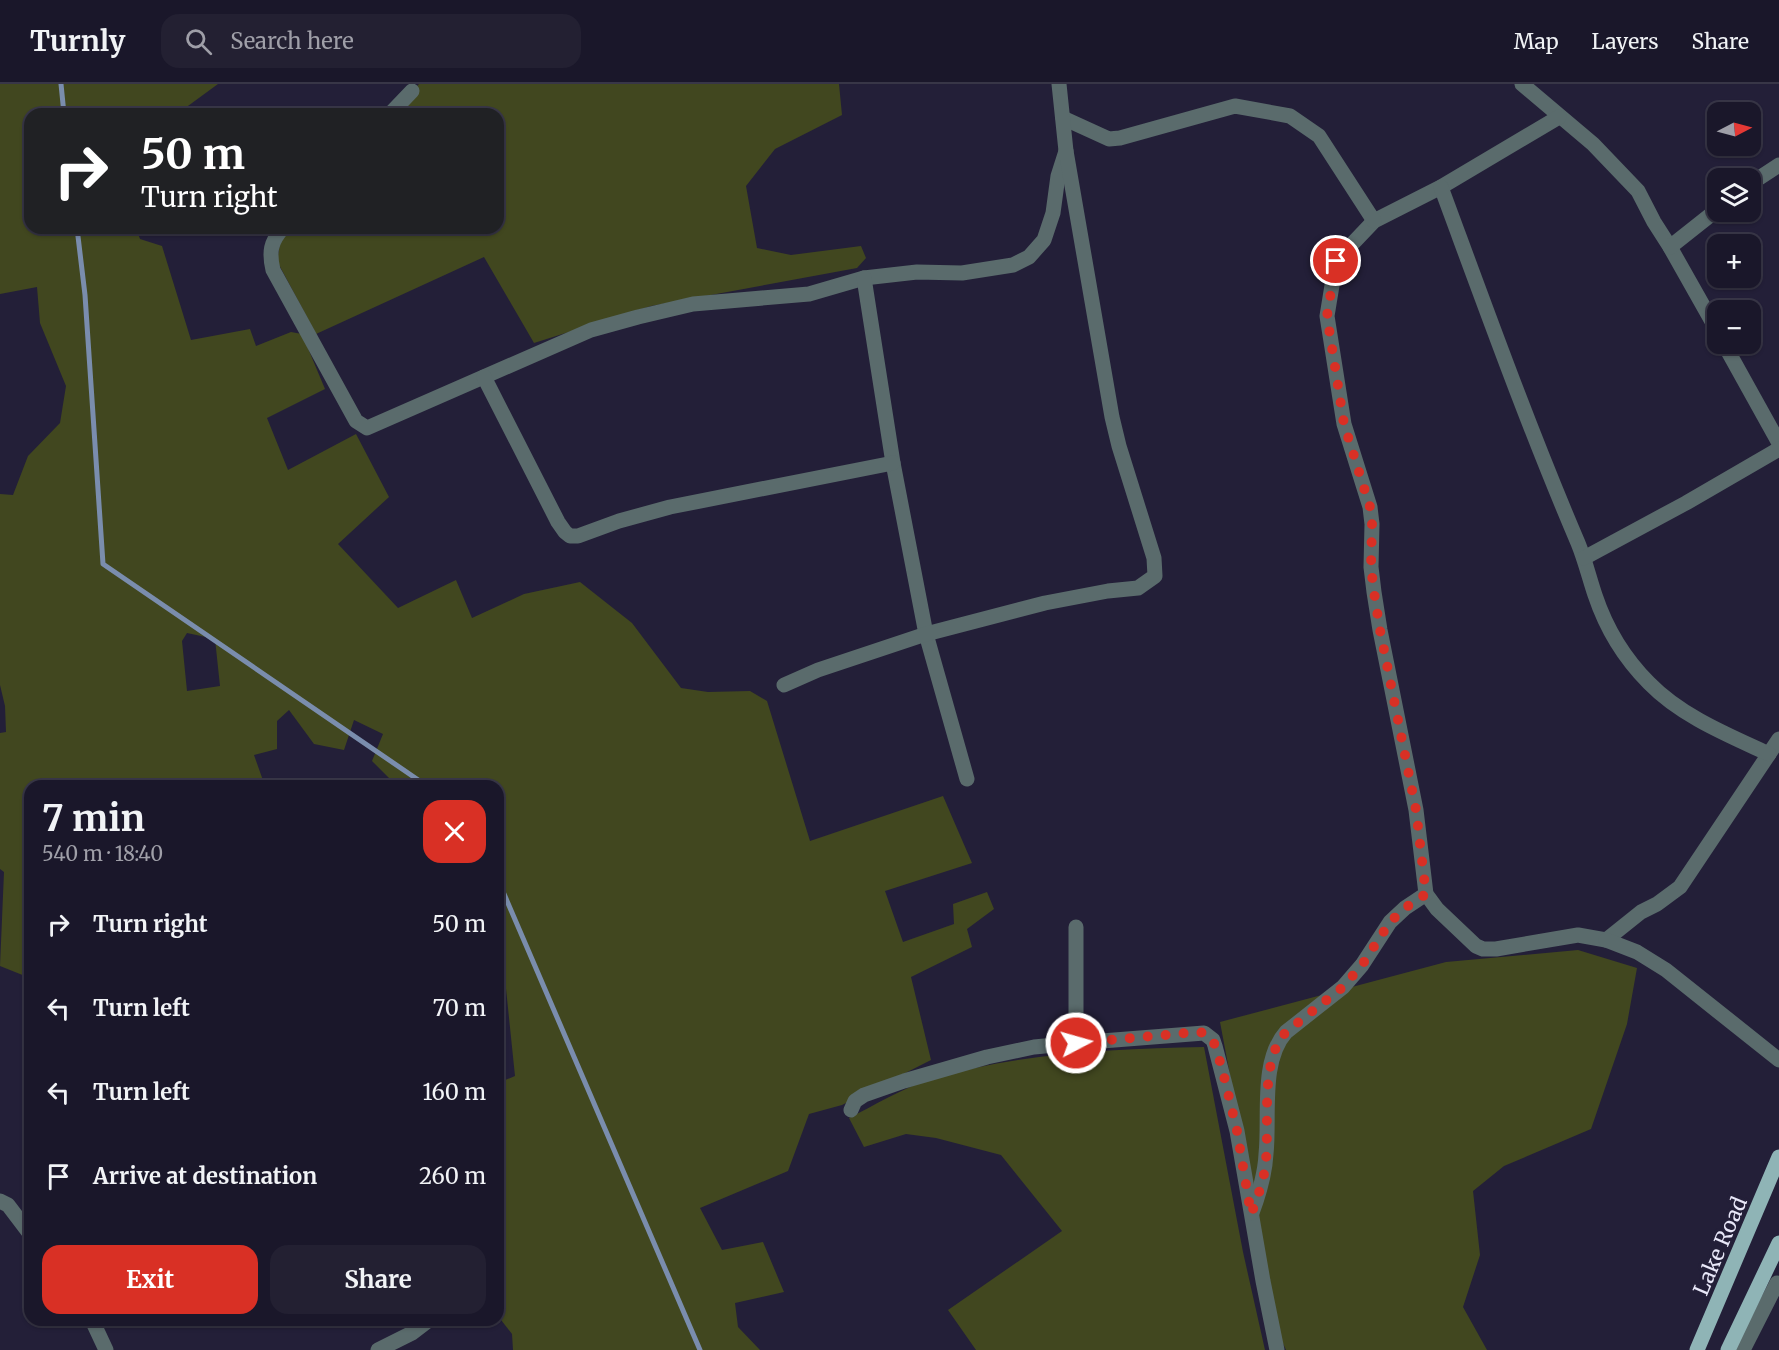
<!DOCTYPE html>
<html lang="en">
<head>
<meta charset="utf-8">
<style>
	body { margin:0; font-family:Merriweather,serif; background:#232032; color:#f1f3f6; height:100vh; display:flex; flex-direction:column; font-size:22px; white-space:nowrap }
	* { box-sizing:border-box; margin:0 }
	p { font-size:20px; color:#9f9fa8 }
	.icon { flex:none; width:33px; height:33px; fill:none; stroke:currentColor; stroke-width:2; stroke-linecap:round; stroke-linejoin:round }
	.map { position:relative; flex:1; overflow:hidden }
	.drawer { position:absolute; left:24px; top:696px; width:480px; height:546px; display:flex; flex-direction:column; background:#1a172a; border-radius:18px; box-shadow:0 2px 4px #0004,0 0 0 2px #383647 }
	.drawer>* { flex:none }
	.top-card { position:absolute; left:24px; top:24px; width:480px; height:126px; border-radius:18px; box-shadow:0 2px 4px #0004,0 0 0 2px #383647; background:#202124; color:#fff; overflow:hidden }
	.needle { width:39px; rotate:84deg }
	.buttons { position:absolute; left:1707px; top:18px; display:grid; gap:12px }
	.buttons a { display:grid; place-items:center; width:54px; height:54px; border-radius:12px; background:#1a172a; box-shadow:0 2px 4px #0004,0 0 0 2px #383647; font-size:30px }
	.pin { position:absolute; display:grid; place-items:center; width:51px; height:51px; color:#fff; margin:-26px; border:3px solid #fff; border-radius:50%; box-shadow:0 2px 6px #0007 }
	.me { position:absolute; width:66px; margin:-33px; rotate:84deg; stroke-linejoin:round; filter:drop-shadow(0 0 4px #0008) }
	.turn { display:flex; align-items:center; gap:21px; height:126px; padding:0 18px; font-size:27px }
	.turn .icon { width:78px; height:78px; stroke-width:2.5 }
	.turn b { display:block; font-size:42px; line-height:51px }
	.round { display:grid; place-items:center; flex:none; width:63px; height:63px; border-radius:18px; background:#232032 }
	.summary { display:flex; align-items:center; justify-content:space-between; height:102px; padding:0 18px }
	h1 { font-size:36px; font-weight:700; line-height:45px }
	.action { display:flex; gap:12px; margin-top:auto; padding:12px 18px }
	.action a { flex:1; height:69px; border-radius:18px; background:#d93025; color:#fff; font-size:24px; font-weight:700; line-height:69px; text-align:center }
	.action a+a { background:#232032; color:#f1f3f6 }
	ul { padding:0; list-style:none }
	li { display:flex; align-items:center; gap:18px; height:84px; padding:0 18px }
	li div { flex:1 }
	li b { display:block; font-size:22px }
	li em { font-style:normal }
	header { display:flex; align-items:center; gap:36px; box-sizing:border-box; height:84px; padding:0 30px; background:#1a172a; border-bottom:2px solid #383647 }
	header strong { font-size:28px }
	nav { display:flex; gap:33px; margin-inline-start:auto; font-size:21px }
	.search { width:420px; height:54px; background:#232032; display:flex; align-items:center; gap:15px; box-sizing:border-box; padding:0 21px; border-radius:18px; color:#9f9fa8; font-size:22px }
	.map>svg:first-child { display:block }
</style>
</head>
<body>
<header>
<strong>Turnly</strong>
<div class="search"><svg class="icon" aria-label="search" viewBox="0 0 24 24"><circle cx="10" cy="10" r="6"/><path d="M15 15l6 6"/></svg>Search here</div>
<nav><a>Map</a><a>Layers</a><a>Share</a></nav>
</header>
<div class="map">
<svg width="1779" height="1266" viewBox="0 0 1779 1266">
	<rect width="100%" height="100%" fill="#231f38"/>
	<!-- green -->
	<g fill="#41471f" fill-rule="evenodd">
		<path d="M0,0H218L177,30H30V144H136L140,155L162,162L191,256L250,245L256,262L291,248L302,250L325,305L267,334L288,386L356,350L389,413L338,460L398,524L456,496L472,534L524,510L580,498L632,539L681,604L708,608L750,607L767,617L810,757L943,712L972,779L885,807L903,858L954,840L953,820L987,808L994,825L967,845L972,863L911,893L931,976L842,1021L809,1030L788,1087L700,1124L722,1166L763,1158L784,1208L735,1219L738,1243L760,1266H769H513L512,1250L498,1232V999L515,992L498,827V702H397L372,677L383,650L354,636L344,666L314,660L289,626L277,637V665L254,671L265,702H30V894L0,882L4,788L0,785V649L6,648L5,622L0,601V410L13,411L28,372L60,339L66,302L40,239L37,203L0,210ZM187,549L215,555L220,602L187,607L182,557Z"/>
		<path d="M419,0H839L842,31L775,65L746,102L757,164L791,171L861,162L866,174L857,184L651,222L534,259L484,173L316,250L277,177L281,154L290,144H498V30H392Z"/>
		<path d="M1578,866L1637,884L1627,940L1591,1045L1504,1082L1473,1107L1480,1171L1463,1223L1487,1266H1286L1279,1251L1220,938L1446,878Z"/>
		<path d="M1204,963L1243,1168L1265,1266H976L948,1226L1062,1147L1001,1071L936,1054L906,1050L864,1063L849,1034C873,1022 903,1004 928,996C1017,969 1111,965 1204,963Z"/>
	</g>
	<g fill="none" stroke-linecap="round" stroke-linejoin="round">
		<!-- stream -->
		<g stroke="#7a8dad" stroke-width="5">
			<path d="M61,0L64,30"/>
			<path d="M77,144L85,211L103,480L427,702"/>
			<path d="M498,796L700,1266"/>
		</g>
		<!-- minor -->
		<g stroke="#5a6b6c" stroke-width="15">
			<path d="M1522,0L1593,60L1638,107L1654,138L1670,163L1718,248"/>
			<path d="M390,30L412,7"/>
			<path d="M1559,33L1441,103L1374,137L1336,177L1327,232L1344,340L1370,423L1372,440L1371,483L1374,508L1380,546L1416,726L1426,810L1437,825L1476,862L1483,865H1496L1578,851L1606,856L1641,828L1657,820L1680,803L1779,655"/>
			<path d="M1063,34L1109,55L1120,54L1235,22L1290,32L1319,52L1374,137"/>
			<path d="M1750,100L1779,81"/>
			<path d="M1441,103C1485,222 1528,342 1578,459C1585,476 1589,493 1595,511C1606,544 1624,574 1649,599C1681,632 1728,651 1769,670"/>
			<path d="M283,144C270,158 269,169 273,186L356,337L367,344L591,246L638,233L693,220L809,210L864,194L917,188L962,189L1013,181L1029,173L1044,156L1053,129L1058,92L1066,67"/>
			<path d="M1670,163L1718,125"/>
			<path d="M864,194L893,379L926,550L967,695"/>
			<path d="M1724,260L1779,359"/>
			<path d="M484,293L558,438L565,448L570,452H578L619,437L670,423L893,379"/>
			<path d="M1584,474L1686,419L1779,365"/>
			<path d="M784,601L818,586L926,550L1045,519L1108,507L1138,504L1155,492L1154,474L1119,362L1112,333L1066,67L1059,0"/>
			<path d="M1606,856L1637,868L1666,886L1779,976"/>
			<path d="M1076,959V843"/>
			<path d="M851,1026L855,1017L864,1011L904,997L987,973L1034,963L1076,959L1204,949L1213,956L1215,962L1237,1047L1263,1197L1277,1266"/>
			<path d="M0,1117L8,1121L30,1150"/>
			<path d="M1252,1129C1259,1110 1265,1091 1266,1070C1270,1033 1260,977 1286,948L1343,903L1362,881L1390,838L1405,824L1426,810"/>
			<path d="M92,1236L106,1266"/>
			<path d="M378,1266L412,1249L429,1236"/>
			<path d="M1743,1266L1777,1199"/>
		</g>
		<!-- major -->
		<g stroke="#8fb4b6" stroke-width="15">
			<path d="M1697,1266L1779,1073"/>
			<path d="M1728,1266L1779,1159"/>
		</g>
	</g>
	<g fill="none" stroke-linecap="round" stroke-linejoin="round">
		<!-- route -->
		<path stroke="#d93025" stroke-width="10" stroke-dasharray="0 18" d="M1076,959L1198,948L1204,949L1213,956L1222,984L1237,1047L1251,1130C1257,1116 1262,1101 1265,1085C1271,1045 1258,978 1286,948L1343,903L1362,881L1390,838L1405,824L1426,810L1416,726L1380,546L1374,508L1371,483L1372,440L1370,423L1344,340L1327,232L1336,177"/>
	</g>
	<g text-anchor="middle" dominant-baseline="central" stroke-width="6" stroke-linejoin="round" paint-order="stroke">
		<!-- street labels -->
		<g font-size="21" fill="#e8e7f8" stroke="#231f38">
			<text transform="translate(1720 1162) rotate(-67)">Lake Road</text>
		</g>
	</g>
</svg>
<div class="buttons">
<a><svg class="needle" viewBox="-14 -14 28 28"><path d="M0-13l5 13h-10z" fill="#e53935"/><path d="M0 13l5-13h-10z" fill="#9f9fa8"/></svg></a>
<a><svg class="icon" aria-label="layers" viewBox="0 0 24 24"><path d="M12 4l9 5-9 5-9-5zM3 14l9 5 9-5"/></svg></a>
<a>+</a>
<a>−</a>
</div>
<div class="pin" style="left:1336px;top:177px;background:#d93025"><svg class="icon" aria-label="arrive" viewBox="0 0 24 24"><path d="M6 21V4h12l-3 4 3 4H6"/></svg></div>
<svg class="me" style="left:1076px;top:959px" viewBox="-20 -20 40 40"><circle r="17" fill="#d93025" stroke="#fff" stroke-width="3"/><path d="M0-11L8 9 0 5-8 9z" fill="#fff"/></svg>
<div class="top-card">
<div class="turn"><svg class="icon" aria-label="right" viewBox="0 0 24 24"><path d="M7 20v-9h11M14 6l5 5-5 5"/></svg><div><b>50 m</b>Turn right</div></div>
</div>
<section class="drawer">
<div class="summary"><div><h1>7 min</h1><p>540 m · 18:40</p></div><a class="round" style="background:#d93025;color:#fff"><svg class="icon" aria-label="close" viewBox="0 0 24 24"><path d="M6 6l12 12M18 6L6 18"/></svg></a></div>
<ul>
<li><svg class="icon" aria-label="right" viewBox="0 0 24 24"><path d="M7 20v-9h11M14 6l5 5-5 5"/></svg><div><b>Turn right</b></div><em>50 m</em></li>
<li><svg class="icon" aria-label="left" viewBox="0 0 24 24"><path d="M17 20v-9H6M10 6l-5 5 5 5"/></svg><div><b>Turn left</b></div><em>70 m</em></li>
<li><svg class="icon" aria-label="left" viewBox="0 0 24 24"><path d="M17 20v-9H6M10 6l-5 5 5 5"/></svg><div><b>Turn left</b></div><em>160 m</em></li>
<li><svg class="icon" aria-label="arrive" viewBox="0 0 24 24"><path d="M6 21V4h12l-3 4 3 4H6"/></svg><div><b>Arrive at destination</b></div><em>260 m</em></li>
</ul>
<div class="action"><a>Exit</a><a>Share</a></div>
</section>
</div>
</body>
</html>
